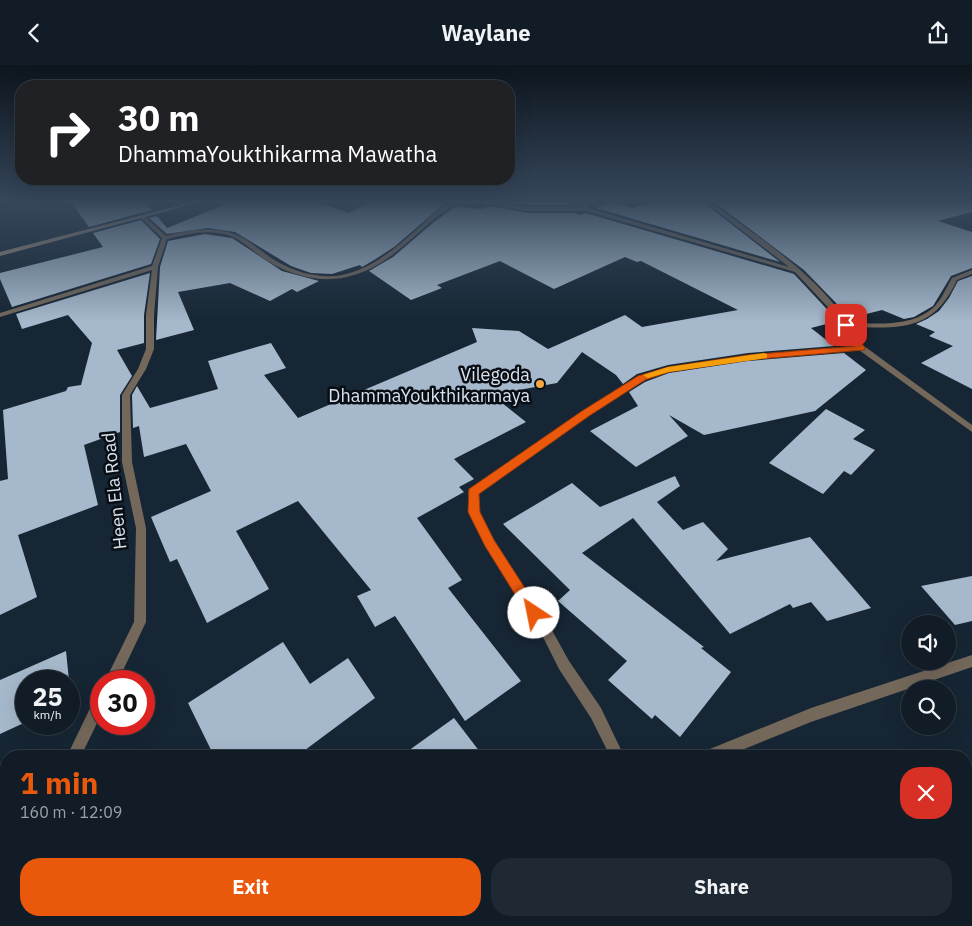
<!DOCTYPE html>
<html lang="en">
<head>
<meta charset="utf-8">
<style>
	body { margin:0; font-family:"IBM Plex Sans",sans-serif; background:#1e2933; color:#f1f3f6; height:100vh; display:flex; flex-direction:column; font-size:19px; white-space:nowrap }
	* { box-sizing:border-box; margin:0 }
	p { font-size:16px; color:#9ca1a7 }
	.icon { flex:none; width:28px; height:28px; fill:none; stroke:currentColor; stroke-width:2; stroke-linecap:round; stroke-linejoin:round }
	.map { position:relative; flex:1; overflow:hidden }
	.details { position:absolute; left:0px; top:685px; width:972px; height:176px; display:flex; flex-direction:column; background:#111c27; border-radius:20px 20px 0 0; box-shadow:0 5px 20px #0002,0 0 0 1px #303a44 }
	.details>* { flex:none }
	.hud { position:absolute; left:15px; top:15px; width:500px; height:105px; border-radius:20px; box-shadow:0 5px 20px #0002,0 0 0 1px #303a44; background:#202124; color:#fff; overflow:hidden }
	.fabs { position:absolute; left:901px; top:550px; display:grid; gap:10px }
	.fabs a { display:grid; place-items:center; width:55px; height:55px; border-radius:50%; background:#111c27; box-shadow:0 5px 20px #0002,0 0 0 1px #303a44; font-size:25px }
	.speed { position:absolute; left:15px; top:605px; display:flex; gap:10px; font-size:25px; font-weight:700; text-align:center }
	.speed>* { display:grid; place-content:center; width:65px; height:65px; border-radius:50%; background:#111c27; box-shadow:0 5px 20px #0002,0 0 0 1px #303a44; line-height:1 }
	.speed small { font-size:12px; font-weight:400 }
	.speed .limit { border:8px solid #d22; background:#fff; color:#111 }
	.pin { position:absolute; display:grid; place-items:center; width:42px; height:42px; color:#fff; margin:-21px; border-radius:10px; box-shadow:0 2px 8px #0006 }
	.me { position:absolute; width:55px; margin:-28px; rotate:326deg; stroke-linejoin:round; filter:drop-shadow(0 0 4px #0008) }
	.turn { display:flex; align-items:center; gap:18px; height:105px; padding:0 20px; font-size:22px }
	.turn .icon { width:65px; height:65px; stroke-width:2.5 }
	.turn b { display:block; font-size:35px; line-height:42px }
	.round { display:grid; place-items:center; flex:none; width:52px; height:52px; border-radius:20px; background:#1e2933 }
	.summary { display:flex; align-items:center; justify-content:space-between; height:85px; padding:0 20px }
	h1 { font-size:30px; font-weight:700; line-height:38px; color:#ea580c }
	.primary-button { display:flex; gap:10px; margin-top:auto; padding:10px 20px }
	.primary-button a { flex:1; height:58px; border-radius:20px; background:#ea580c; color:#fff; font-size:20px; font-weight:700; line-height:58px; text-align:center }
	.primary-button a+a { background:#1e2933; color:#f1f3f6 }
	header { display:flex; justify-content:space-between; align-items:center; height:65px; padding:0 20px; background:#111c27; font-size:22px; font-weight:700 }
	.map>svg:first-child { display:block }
</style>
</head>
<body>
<header><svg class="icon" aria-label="back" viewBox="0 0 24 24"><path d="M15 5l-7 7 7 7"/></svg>Waylane<svg class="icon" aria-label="share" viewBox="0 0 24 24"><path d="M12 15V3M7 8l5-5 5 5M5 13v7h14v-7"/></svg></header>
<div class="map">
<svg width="972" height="861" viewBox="0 0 972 861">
	<rect width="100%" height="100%" fill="#172634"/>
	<!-- building -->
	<g fill="#a6b9cc">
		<path d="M71,137H145L152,145L89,162Z"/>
		<path d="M231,137H319L349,148L370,137H425L444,139L394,182L374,195L362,202L360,200L332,209L311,208L291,201L235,167L208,163L167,169L149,153L157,151L167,163Z"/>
		<path d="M503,137H567L570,140H528Z"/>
		<path d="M613,137L633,143L651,137H703L780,197L596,143Z"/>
		<path d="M714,137H972V147L938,156L972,167V203L951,211L933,241L914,252L904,254L882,245L847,254L836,238L804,205Z"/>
		<path d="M456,141L481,144L490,141L528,148H577L579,150L586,148L794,209L838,256L811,263L834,281L748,288L668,300L637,309L623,319L616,310L582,287L557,318L492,330L526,357L454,394L474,414L459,422L464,427L417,453L462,515L448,523L521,616L465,656L395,551L375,562L357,531L371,525L298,436L236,466L269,524L207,558L177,494L170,497L151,452L211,426L186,379L144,392L139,361L133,363L132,330L137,321L150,343L218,324L208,296L271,278L286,303L264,310L298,353L477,277L472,263L519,266L548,284L625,250L642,262L738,245L641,196L637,197L625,192L554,224L500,196L437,220L442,223L411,235L369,206L393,192L434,157Z"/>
		<path d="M141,155L160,174L151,199L12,242L0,214V208L103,182L93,168Z"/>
		<path d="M205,169L232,173L282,206L319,216L297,227L292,224L270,236L230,218L178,227L194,265L156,275L160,202L168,176Z"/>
		<path d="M150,208L144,250V278L117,285L132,311L120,330V367L84,380L98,440L18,470L37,532L0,550V416L8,414L3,345L66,326L68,322L81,320L92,278L68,250L22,264L16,249Z"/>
		<path d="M972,211V324L921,298L953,281L929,271L935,267L916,259L927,254L939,246L949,233L958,216Z"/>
		<path d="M844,288L866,305L815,346L704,370L669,350L688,371L636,402L590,366L638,341L629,327L645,317L669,308L748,296Z"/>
		<path d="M826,344L865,365L853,374L875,385L851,410L844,406L823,429L769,398Z"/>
		<path d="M675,411L680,421L657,437L683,465L703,457L728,484L716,496L810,472L871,543L827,556L811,537L793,543L790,539L730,569L633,453L582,488L704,582L701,583L731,607L680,672L655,650L652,654L608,615L627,596L558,536L570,525L503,459L572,418L600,442Z"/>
		<path d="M972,511V556L955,560L921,521Z"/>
		<path d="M283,577L310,619L348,593L375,633L297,691H214L188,638Z"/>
		<path d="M66,586L71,635L69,637V616H26V657L0,669V615Z"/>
		<path d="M454,653L483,691H401Z"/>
	</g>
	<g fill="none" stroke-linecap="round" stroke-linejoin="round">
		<!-- minor -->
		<g fill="#74685b" fill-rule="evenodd">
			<path d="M453,137H460C454,140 448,143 443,147C415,168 392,198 357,209C324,221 288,211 260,191C249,183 241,174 228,170C208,164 187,169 167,174L158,202L154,250V284L146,304L130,330L132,397L146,463V557L118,616H105L134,557L136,463L122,397V330L138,304L146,284V250L152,205L0,252V248L152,201L162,173L141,153V151L143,150L166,171C188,165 211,161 234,169C246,173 253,180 263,187C284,204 315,215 342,210C373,204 399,180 422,160C432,151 440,142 453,137Z"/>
			<path d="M475,137H488L528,142H583L580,137H585L588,143L789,202L705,137H711C759,173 814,207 848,258C876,258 911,263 934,242C942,234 946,223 952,213L972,205V209L957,215C933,267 901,263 851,262L864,281L972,360V367L859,285L748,294L669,306L644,315L589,350L478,429L479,447L493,475L548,558L569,596L601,643L624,691H610L591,653L559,604L540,566L485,481L469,447L468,427L469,424L583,346L638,311L668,302L748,290L856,281L837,252L795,207L586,146H528Z"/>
			<path d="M972,590V602L811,657L727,691H703L705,686L811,643Z"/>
			<path d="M101,629V650L81,691H67L96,631Z"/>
			<path d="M6,820V846L0,849V822Z"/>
			<rect x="576" y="855" width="18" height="6"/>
		</g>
		<!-- secondary -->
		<path fill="#a28f7a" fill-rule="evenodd" d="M192,137H201L0,191V187Z"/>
	</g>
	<!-- sky -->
	<linearGradient id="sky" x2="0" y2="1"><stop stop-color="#0d151d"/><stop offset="0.53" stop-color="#36475c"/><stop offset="1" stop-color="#36475c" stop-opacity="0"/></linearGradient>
	<rect width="972" height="257" fill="url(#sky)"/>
	<!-- route -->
	<path fill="#ea580c" stroke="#983908" d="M843,258H849L865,283L864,285L748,295L669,307L645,315L589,351L479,429L480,447L494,475L541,548L539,552L534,554L529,552L485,481L468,447L469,424L582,346L638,311L668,302L748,290L855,281L842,260Z"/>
	<!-- slow -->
	<path fill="#f59e0b" d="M764,288L767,289V293L669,307L648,313L643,310L668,302Z"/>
	<!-- markers -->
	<circle fill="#f2a541" stroke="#080e14" stroke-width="2" cx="540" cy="319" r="5"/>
	<g text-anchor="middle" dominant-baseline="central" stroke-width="5" stroke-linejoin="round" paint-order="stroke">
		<!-- poi labels -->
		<g font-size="18" fill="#dae3ed" stroke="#080e14" text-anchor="end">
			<text x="530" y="309">Vilegoda<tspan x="530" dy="21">DhammaYoukthikarmaya</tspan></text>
		</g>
		<!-- street labels -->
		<g font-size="18" fill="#dae3ed" stroke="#080e14">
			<text transform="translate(114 426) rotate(-96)">Heen Ela Road</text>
		</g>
	</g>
</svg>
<div class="fabs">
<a><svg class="icon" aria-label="sound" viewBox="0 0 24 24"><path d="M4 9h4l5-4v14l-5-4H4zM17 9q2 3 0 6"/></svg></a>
<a><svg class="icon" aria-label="search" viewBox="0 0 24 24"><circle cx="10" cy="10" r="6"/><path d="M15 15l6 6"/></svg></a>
</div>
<div class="speed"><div>25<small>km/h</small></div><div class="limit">30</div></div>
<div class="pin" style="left:846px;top:260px;background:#d93025"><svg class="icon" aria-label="arrive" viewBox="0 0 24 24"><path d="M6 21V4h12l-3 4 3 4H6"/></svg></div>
<svg class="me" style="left:534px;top:548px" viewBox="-20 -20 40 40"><circle r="19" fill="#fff"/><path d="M0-13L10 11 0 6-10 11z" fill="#ea580c"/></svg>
<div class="hud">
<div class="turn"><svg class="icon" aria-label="right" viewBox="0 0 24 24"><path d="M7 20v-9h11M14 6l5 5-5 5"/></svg><div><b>30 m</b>DhammaYoukthikarma Mawatha</div></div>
</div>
<section class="details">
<div class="summary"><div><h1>1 min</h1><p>160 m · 12:09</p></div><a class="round" style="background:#d93025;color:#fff"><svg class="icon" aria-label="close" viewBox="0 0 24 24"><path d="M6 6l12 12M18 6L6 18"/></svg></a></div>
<div class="primary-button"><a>Exit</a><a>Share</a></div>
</section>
</div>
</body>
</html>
